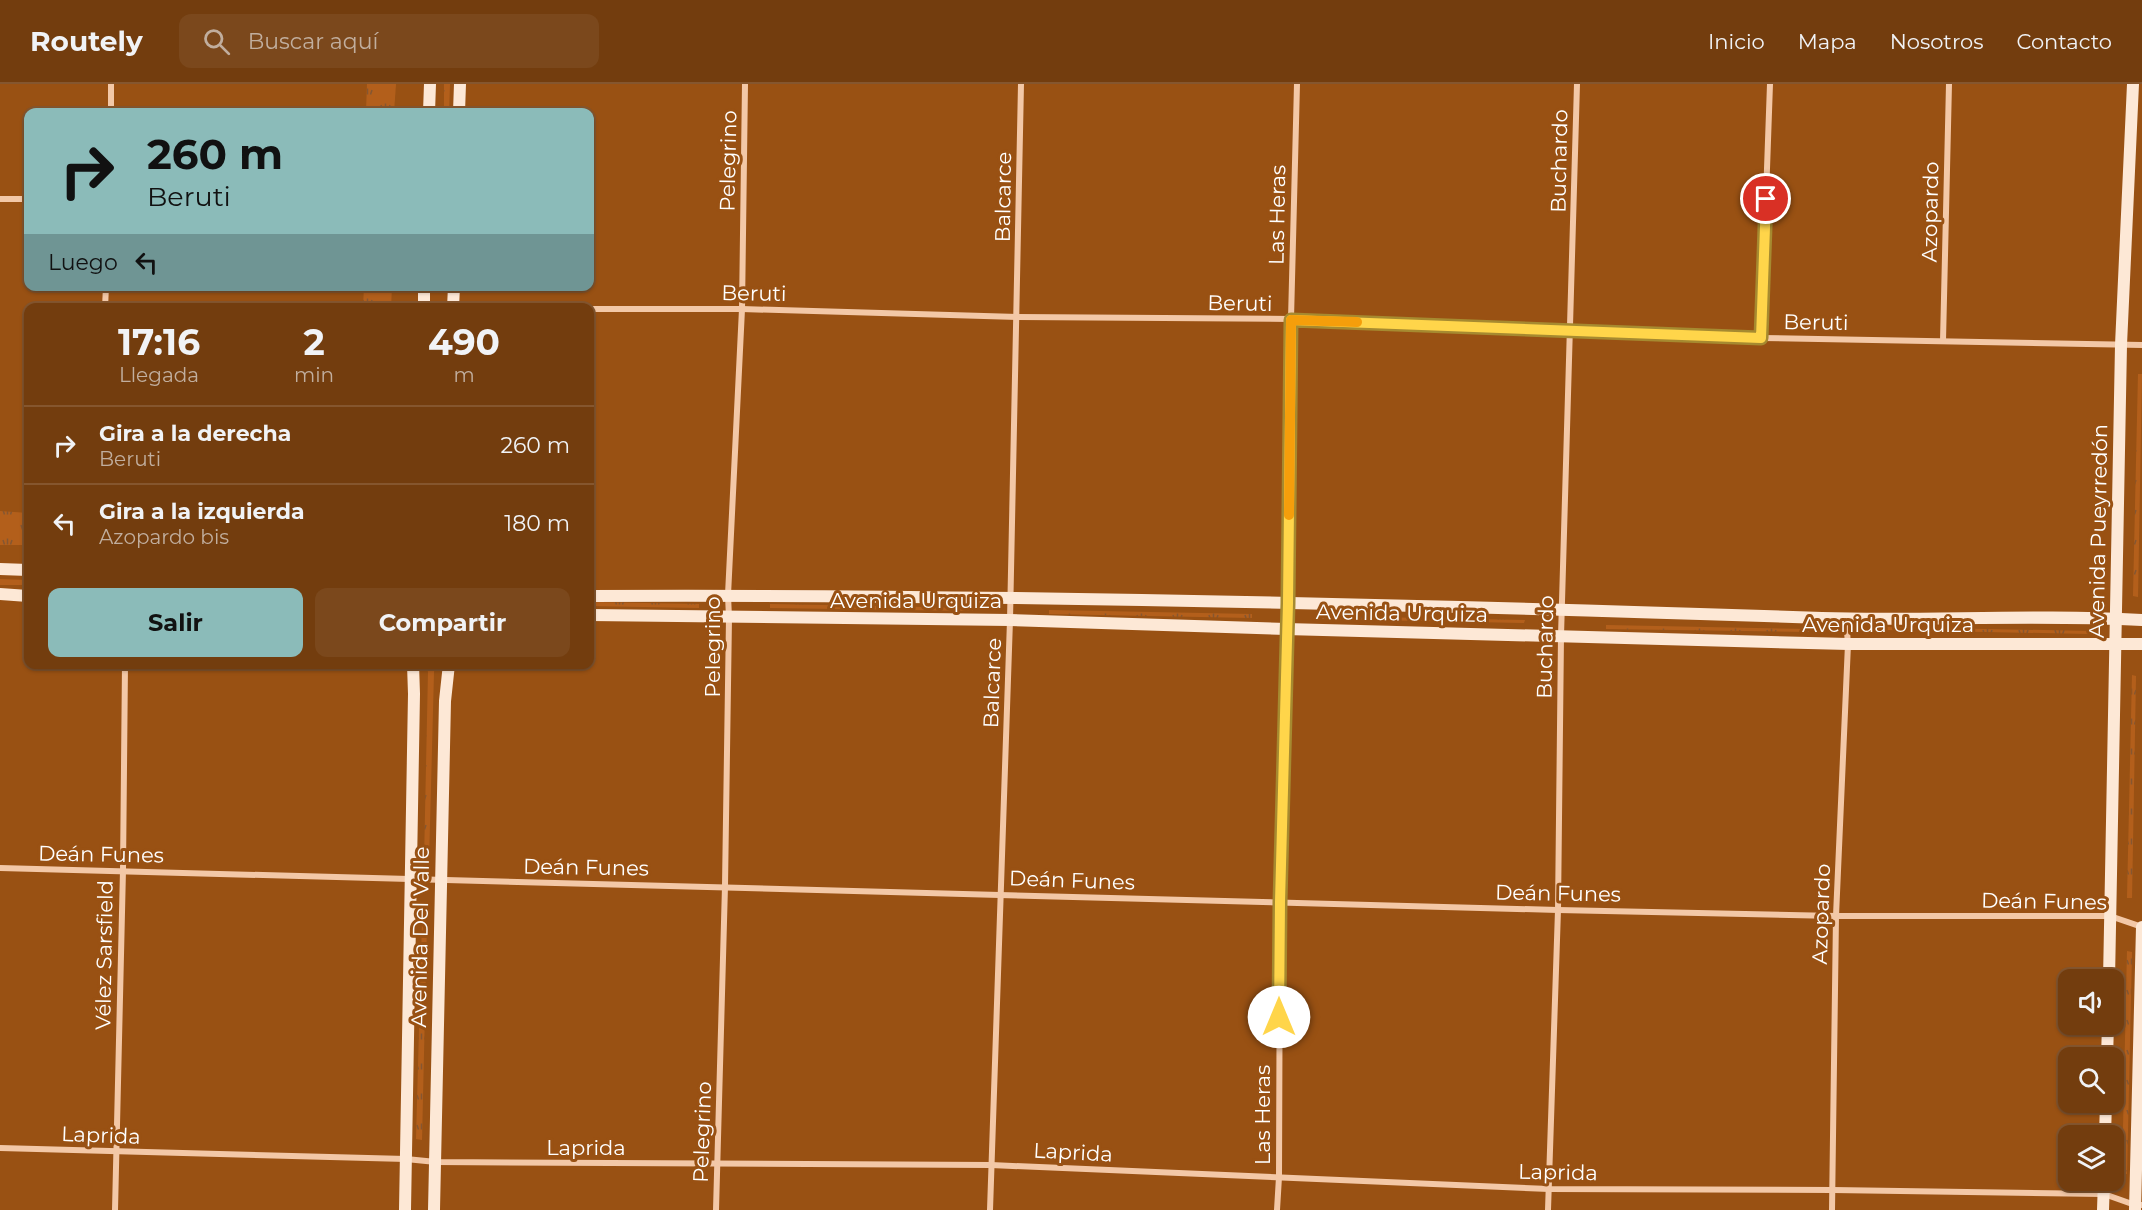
<!DOCTYPE html>
<html lang="es">
<head>
<meta charset="utf-8">
<style>
	body { margin:0; font-family:Montserrat,sans-serif; background:#7b481c; color:#f1f3f6; height:100vh; display:flex; flex-direction:column; font-size:22px; white-space:nowrap }
	* { box-sizing:border-box; margin:0 }
	p { font-size:20px; color:#c1ae9e }
	.icon { flex:none; width:33px; height:33px; fill:none; stroke:currentColor; stroke-width:2; stroke-linecap:round; stroke-linejoin:round }
	.map { position:relative; flex:1; overflow:hidden }
	.panel { position:absolute; left:24px; top:219px; width:570px; height:366px; display:flex; flex-direction:column; background:#733d0e; border-radius:12px; box-shadow:0 2px 4px #0004,0 0 0 2px #85562e }
	.panel>* { flex:none }
	.guide { position:absolute; left:24px; top:24px; width:570px; height:183px; border-radius:12px; box-shadow:0 2px 4px #0004,0 0 0 2px #85562e; background:#8bbbb9; color:#111; overflow:hidden }
	.controls { position:absolute; left:2058px; top:885px; display:grid; gap:12px }
	.controls a { display:grid; place-items:center; width:66px; height:66px; border-radius:12px; background:#733d0e; box-shadow:0 2px 4px #0004,0 0 0 2px #85562e; font-size:30px }
	.pin { position:absolute; display:grid; place-items:center; width:51px; height:51px; color:#fff; margin:-26px; border:3px solid #fff; border-radius:50%; box-shadow:0 2px 6px #0007 }
	.me { position:absolute; width:66px; margin:-33px; rotate:0deg; stroke-linejoin:round; filter:drop-shadow(0 0 4px #0008) }
	.turn { display:flex; align-items:center; gap:21px; height:126px; padding:0 24px; font-size:27px }
	.turn .icon { width:78px; height:78px; stroke-width:2.5 }
	.turn b { display:block; font-size:42px; line-height:51px }
	.then { display:flex; align-items:center; height:57px; padding:0 24px; background:#0003; gap:12px; font-size:22px }
	.eta { display:flex; justify-content:space-evenly; align-items:center; height:102px; text-align:center }
	.eta b { font-size:36px; font-weight:700; line-height:42px }
	.cta { display:flex; gap:12px; margin-top:auto; padding:12px 24px }
	.cta a { flex:1; height:69px; border-radius:12px; background:#8bbbb9; color:#111; font-size:24px; font-weight:700; line-height:69px; text-align:center }
	.cta a+a { background:#7b481c; color:#f1f3f6 }
	ul { padding:0; list-style:none }
	li { display:flex; align-items:center; gap:18px; height:78px; padding:0 24px; border-top:2px solid #85562e }
	li div { flex:1 }
	li b { display:block; font-size:22px }
	li em { font-style:normal }
	header { display:flex; align-items:center; gap:36px; box-sizing:border-box; height:84px; padding:0 30px; background:#733d0e; border-bottom:2px solid #85562e }
	header strong { font-size:28px }
	nav { display:flex; gap:33px; margin-inline-start:auto; font-size:21px }
	.search { width:420px; height:54px; background:#7b481c; display:flex; align-items:center; gap:15px; box-sizing:border-box; padding:0 21px; border-radius:12px; color:#c1ae9e; font-size:22px }
	.map>svg:first-child { display:block }
</style>
</head>
<body>
<header>
<strong>Routely</strong>
<div class="search"><svg class="icon" aria-label="search" viewBox="0 0 24 24"><circle cx="10" cy="10" r="6"/><path d="M15 15l6 6"/></svg>Buscar aquí</div>
<nav><a>Inicio</a><a>Mapa</a><a>Nosotros</a><a>Contacto</a></nav>
</header>
<div class="map">
<svg width="2142" height="1126" viewBox="0 0 2142 1126">
	<defs>
		<pattern id="grass-tufts" width="24" height="20" patternUnits="userSpaceOnUse" patternTransform="scale(1.5)"><rect width="24" height="20" fill="#b35f1b"/><path d="M3 7l-1-3M5 7V3M7 7l1-3M15 17l-1-3M17 17v-4M19 17l1-3" fill="none" stroke="#855631"/></pattern>
	</defs>
	<rect width="100%" height="100%" fill="#995113"/>
	<!-- grass -->
	<g fill="url(#grass-tufts)">
		<path d="M367,0H396L394,28H366Z"/>
		<path d="M444,0H450L449,28H444Z"/>
		<path d="M364,203H392L391,223H363Z"/>
		<path d="M2138,290H2142L2138,513L2133,512Z"/>
		<path d="M0,427L28,429V461H0Z"/>
		<path d="M0,495L28,496V501H0Z"/>
		<path d="M590,518L699,520V524L590,522Z"/>
		<path d="M770,520L973,524V527L770,524Z"/>
		<path d="M1049,526L1252,530V534L1049,530Z"/>
		<path d="M1322,532L1525,536L1524,539L1321,535Z"/>
		<path d="M1606,541L1809,545V548L1606,545Z"/>
		<path d="M1887,543L2090,547V550L1887,546Z"/>
		<path d="M426,581H436L434,588L429,778H424L428,588Z"/>
		<path d="M2132,591L2136,592L2132,814H2127Z"/>
		<path d="M422,838H427L422,1056L416,1055Z"/>
		<path d="M2127,867L2132,868L2127,1090H2122Z"/>
	</g>
	<g fill="none" stroke-linecap="round" stroke-linejoin="round">
		<!-- street -->
		<g stroke="#f3c8a7" stroke-width="6">
			<path d="M111,28V0"/>
			<path d="M0,115H28"/>
			<path d="M105,224L106,202"/>
			<path d="M590,225H742L1018,233L1291,235L1761,254L2142,261"/>
			<path d="M1761,254L1770,0"/>
			<path d="M1943,257L1949,0"/>
			<path d="M0,784L1558,826L1836,832H2110L2142,843"/>
			<path d="M0,1064L406,1075L436,1078L991,1081L1549,1105L1833,1106L2104,1110L2135,1121H2142"/>
			<path d="M115,1126L123,786L125,580"/>
			<path d="M716,1126L725,802L729,534L728,511L742,225L745,0"/>
			<path d="M990,1126L1010,536L1021,0"/>
			<path d="M1277,1126L1279,1093L1280,818L1288,519L1291,235L1297,0"/>
			<path d="M1548,1126L1558,826L1561,552L1577,0"/>
			<path d="M1832,1126L1836,832L1848,560L1846,535"/>
		</g>
		<!-- secondary -->
		<g stroke="#fde8d6" stroke-width="12">
			<path d="M429,28L430,0"/>
			<path d="M459,28L460,0"/>
			<path d="M424,224V202"/>
			<path d="M453,224L454,202"/>
			<path d="M0,485L28,486"/>
			<path d="M0,510L28,512"/>
			<path d="M590,512C1000,510 1411,520 1822,534C1929,537 2036,530 2142,536"/>
			<path d="M590,531L1010,536L1286,545L1848,560H2142"/>
			<path d="M2109,896L2121,261L2133,0"/>
			<path d="M2107,974L2108,940"/>
			<path d="M2105,1052L2106,1018"/>
			<path d="M405,1126L414,610L413,580"/>
			<path d="M434,1126L445,617L449,580"/>
			<path d="M2103,1126L2104,1096"/>
			<path d="M2135,1126L2142,843"/>
		</g>
	</g>
	<g fill="none" stroke-linecap="round" stroke-linejoin="round">
		<defs>
			<path id="route" d="M1279,933L1280,818L1288,519L1291,236L1761,254L1766,115"/>
		</defs>
		<!-- route casing -->
		<use href="#route" stroke="#a68a30" stroke-width="15"/>
		<!-- route -->
		<use href="#route" stroke="#ffd54a" stroke-width="10"/>
		<!-- slow -->
		<path stroke="#f59e0b" stroke-width="10" d="M1289,431L1291,236L1357,238"/>
	</g>
	<g text-anchor="middle" dominant-baseline="central" stroke-width="6" stroke-linejoin="round" paint-order="stroke">
		<!-- street labels -->
		<g font-size="21" fill="#fff" stroke="#995113">
			<text transform="translate(728 77) rotate(-89)">Pelegrino</text>
			<text transform="translate(1559 77) rotate(-89)">Buchardo</text>
			<text transform="translate(1003 113) rotate(-89)">Balcarce</text>
			<text transform="translate(1930 128) rotate(-89)">Azopardo</text>
			<text transform="translate(1277 131) rotate(-89)">Las Heras</text>
			<text transform="translate(754 209) rotate(1)">Beruti</text>
			<text transform="translate(1240 219) rotate(1)">Beruti</text>
			<text transform="translate(1816 238) rotate(1)">Beruti</text>
			<text transform="translate(2098 447) rotate(-89)">Avenida Pueyrredón</text>
			<text x="916" y="516">Avenida Urquiza</text>
			<text transform="translate(1402 529) rotate(1)">Avenida Urquiza</text>
			<text x="1888" y="540">Avenida Urquiza</text>
			<text transform="translate(712 563) rotate(-90)">Pelegrino</text>
			<text transform="translate(1545 563) rotate(-89)">Buchardo</text>
			<text transform="translate(992 599) rotate(-88)">Balcarce</text>
			<text transform="translate(101 770) rotate(1)">Deán Funes</text>
			<text transform="translate(586 783) rotate(1)">Deán Funes</text>
			<text transform="translate(1072 796) rotate(2)">Deán Funes</text>
			<text transform="translate(1558 809) rotate(1)">Deán Funes</text>
			<text transform="translate(2044 817) rotate(1)">Deán Funes</text>
			<text transform="translate(1821 830) rotate(-88)">Azopardo</text>
			<text transform="translate(420 853) rotate(-89)">Avenida Del Valle</text>
			<text transform="translate(104 871) rotate(-89)">Vélez Sarsfield</text>
			<text transform="translate(1262 1031) rotate(-90)">Las Heras</text>
			<text transform="translate(702 1048) rotate(-88)">Pelegrino</text>
			<text transform="translate(101 1051) rotate(2)">Laprida</text>
			<text x="586" y="1063">Laprida</text>
			<text transform="translate(1073 1068) rotate(3)">Laprida</text>
			<text transform="translate(1558 1088) rotate(1)">Laprida</text>
		</g>
	</g>
</svg>
<div class="controls">
<a><svg class="icon" aria-label="sound" viewBox="0 0 24 24"><path d="M4 9h4l5-4v14l-5-4H4zM17 9q2 3 0 6"/></svg></a>
<a><svg class="icon" aria-label="search" viewBox="0 0 24 24"><circle cx="10" cy="10" r="6"/><path d="M15 15l6 6"/></svg></a>
<a><svg class="icon" aria-label="layers" viewBox="0 0 24 24"><path d="M12 4l9 5-9 5-9-5zM3 14l9 5 9-5"/></svg></a>
</div>
<div class="pin" style="left:1766px;top:115px;background:#d93025"><svg class="icon" aria-label="arrive" viewBox="0 0 24 24"><path d="M6 21V4h12l-3 4 3 4H6"/></svg></div>
<svg class="me" style="left:1279px;top:933px" viewBox="-20 -20 40 40"><circle r="19" fill="#fff"/><path d="M0-13L10 11 0 6-10 11z" fill="#ffd54a"/></svg>
<div class="guide">
<div class="turn"><svg class="icon" aria-label="right" viewBox="0 0 24 24"><path d="M7 20v-9h11M14 6l5 5-5 5"/></svg><div><b>260 m</b>Beruti</div></div>
<div class="then">Luego<svg class="icon" aria-label="left" viewBox="0 0 24 24"><path d="M17 20v-9H6M10 6l-5 5 5 5"/></svg></div>
</div>
<section class="panel">
<div class="eta">
<div><b>17:16</b><p>Llegada</p></div>
<div><b>2</b><p>min</p></div>
<div><b>490</b><p>m</p></div>
</div>
<ul>
<li><svg class="icon" aria-label="right" viewBox="0 0 24 24"><path d="M7 20v-9h11M14 6l5 5-5 5"/></svg><div><b>Gira a la derecha</b><p>Beruti</p></div><em>260 m</em></li>
<li><svg class="icon" aria-label="left" viewBox="0 0 24 24"><path d="M17 20v-9H6M10 6l-5 5 5 5"/></svg><div><b>Gira a la izquierda</b><p>Azopardo bis</p></div><em>180 m</em></li>
</ul>
<div class="cta"><a>Salir</a><a>Compartir</a></div>
</section>
</div>
</body>
</html>
